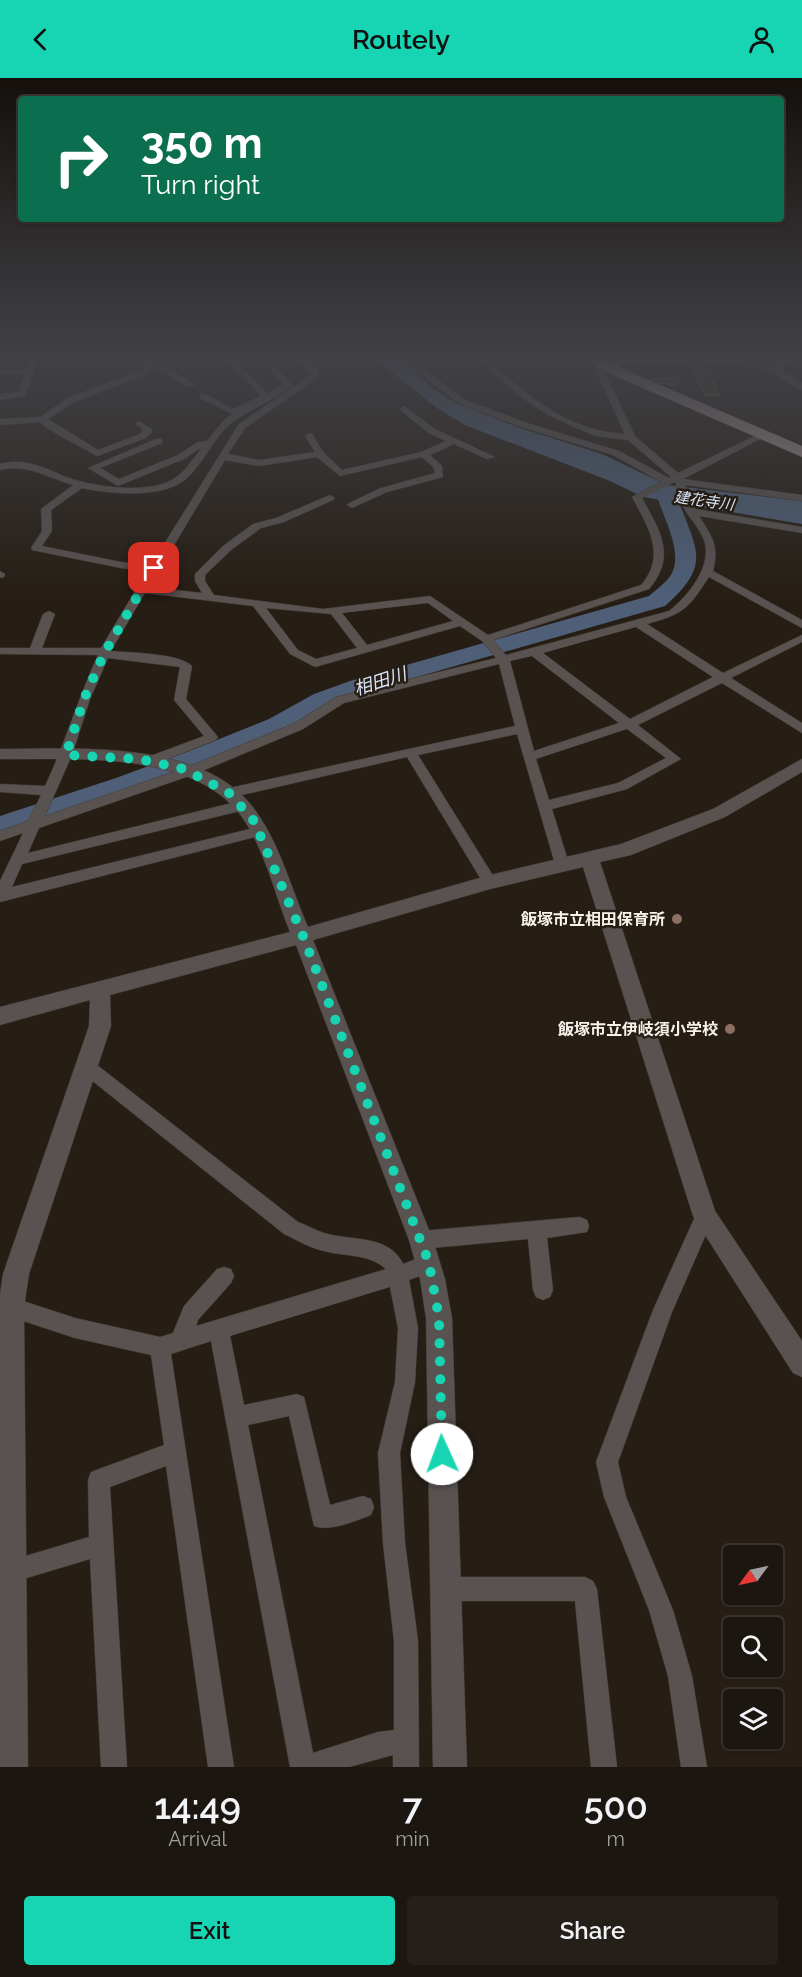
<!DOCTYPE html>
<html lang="en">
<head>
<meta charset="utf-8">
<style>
	body { margin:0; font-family:Raleway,"Noto Sans JP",sans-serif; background:#251f19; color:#f1f3f6; height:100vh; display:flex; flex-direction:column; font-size:22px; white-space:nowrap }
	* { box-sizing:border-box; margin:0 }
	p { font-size:20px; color:#a09f9f }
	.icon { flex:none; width:33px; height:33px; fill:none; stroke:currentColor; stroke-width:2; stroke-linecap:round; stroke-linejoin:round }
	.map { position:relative; height:1689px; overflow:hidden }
	.drawer { display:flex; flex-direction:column; background:#1c1610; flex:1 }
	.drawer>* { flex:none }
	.top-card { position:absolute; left:18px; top:18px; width:766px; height:126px; border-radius:6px; box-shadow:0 2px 4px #0004,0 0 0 2px #3a3530; background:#0b6e4f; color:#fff; overflow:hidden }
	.needle { width:39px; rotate:237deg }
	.buttons { position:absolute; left:723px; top:1467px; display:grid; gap:12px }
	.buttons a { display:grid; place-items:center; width:60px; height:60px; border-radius:6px; background:#1c1610; box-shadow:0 2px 4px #0004,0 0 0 2px #3a3530; font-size:30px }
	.pin { position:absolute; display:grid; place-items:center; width:51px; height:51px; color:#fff; margin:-26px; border-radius:12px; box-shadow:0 3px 9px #0006 }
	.me { position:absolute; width:66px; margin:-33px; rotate:358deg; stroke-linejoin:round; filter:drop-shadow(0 0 4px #0008) }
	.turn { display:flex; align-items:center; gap:21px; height:126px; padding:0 24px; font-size:27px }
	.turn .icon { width:78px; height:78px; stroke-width:2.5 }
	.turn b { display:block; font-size:42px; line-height:51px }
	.eta { display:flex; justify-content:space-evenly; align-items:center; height:102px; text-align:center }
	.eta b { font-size:36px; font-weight:600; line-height:42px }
	.primary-button { display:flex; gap:12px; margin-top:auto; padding:12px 24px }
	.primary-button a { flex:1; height:69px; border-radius:6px; background:#17d5b2; color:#111; font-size:24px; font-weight:600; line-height:69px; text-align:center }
	.primary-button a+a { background:#251f19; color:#f1f3f6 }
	header { display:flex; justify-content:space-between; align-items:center; height:78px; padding:0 24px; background:#17d5b2; color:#111; font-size:27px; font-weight:600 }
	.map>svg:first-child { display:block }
</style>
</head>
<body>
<header><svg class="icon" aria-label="back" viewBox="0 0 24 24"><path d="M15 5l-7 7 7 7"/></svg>Routely<svg class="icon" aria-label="person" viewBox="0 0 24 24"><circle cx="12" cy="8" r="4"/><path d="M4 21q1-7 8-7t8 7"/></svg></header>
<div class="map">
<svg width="802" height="1689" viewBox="0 0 802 1689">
	<rect width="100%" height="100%" fill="#261e15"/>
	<!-- water -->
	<path fill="#4e5f77" d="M374,280H404L430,308L456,325L520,350L602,376L667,407L802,423V446L643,419L610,403L465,347L437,330Z"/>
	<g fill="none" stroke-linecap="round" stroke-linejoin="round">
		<!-- river -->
		<path fill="#4e5f77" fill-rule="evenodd" d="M667,412L674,414L677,418C695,471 714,485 665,528L368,613L332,628L287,653L212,684L136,714L0,758V738L116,700L192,672L269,641L314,616L350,603L649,518C657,511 667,504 672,495C683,473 663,439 657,418L660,414Z"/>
	</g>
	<!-- building -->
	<g fill="#3e2b16" stroke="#5c534a" stroke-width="1.5">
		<path d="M692,289H706L719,317H705Z"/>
		<path d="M678,299L679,305L671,308L664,304L657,306L650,302Z"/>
	</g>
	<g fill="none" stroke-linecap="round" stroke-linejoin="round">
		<defs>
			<g id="minor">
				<path d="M31,280H39L25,318L0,322V316L19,314L25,296H0V292L27,291Z"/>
				<path d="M144,280H152L153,286L171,291L195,307L188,309L165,295L152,291L148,296L74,324L48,341L98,372L140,356L143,352L135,346L139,343L153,352L146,360L97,378L48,351L40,344L0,347V341L40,339L68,320L142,292L145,289Z"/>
				<path d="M224,280H233L268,316L283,306L260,280H269L292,307C275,322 252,330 233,344C214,358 204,385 186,401C163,421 109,416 82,410L51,432L52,453L42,468L121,484L151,487L239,346L312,296L296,280H305L318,291L319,299L245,350L228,376L259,382L315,374L305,358L309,355L312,356L324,375L342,392L421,374L446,363L429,355L401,333L400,331L404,328L435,351L495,379L487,381L454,366L430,377L442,388L443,399L387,414L352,430L347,427L349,425L381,410L435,395L433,389L422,379L340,398L317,379L259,388L225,382L149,509L202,515L195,503V496L223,468L253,446L276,440L330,417L335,420L333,422L284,444L261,450L231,472L205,497V503L214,517L323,531L430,518L488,557L641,507C667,477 648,449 632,419L661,404L613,377L521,349L460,326L432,306L406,280H415L438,302L466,322L527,345L619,373L669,400L671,399L628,362L595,358L548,337L518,317L478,280H487C525,317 570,354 625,356L594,289L597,283L725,280L772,288L785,280H795L779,291L802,305V312C786,305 775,293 757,289C735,284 619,281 602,289L635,358L678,395L759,356L766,358L683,401L802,417V423L685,407L695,431L802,449V455L699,438C713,460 719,467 713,493L802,542V550L709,499C687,532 685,535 647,546L723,595L802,557V564L731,600L802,645V655L722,605L638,647L681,681L627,711L552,731L569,786L562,791L555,786L517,656L418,677L497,804L490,809L485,808L407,679L229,720L222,715L229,710L515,648L499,586L344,625L303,651L195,696L39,750L28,775L240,723L247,728L240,733L22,786L12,809L258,749L263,751L265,754L263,757L0,824V803L23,755L0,763V753L28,743L41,717L0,714V706L45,708C65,666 78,620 98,577L0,576V570H30L43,536L49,533L55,536L42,570H101L147,493L121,490L32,472L31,470L42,453L41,431L73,407C48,400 27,385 0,392V386C24,379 45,390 66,399C94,409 153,418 178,398C187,391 195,378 202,369L184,381L118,408L88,390L156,361H162V365L100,390L119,401L178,377L198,364L207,363L225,341L233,336L200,320V316H206L232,331L261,318ZM675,404C678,413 680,422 684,430C690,441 700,451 704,462C713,488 688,518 669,533L506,577L493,562L649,511C677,478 660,453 642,420ZM145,515L253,528L290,576L315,589L460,548L482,563L496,580L336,619L295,645L185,690L45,738L72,677L90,621L108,580L180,589L174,622L204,658L145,680L143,683L145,686H155L216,662L218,659L186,621L192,588C179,575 131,575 111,573ZM428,525L453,543L367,567L342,535ZM266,530L331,536L357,570L316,581L298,572ZM636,549L713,599L630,641L543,575ZM532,578L619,645L534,673L510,583ZM627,651L666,680L618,705L549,722L536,681Z"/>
				<path d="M0,493L5,496L4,499L0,500Z"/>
				<path d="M86,981L92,983L298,1144C306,1147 315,1152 324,1155C349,1163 390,1156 403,1186L429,1176L436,1178L439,1185L436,1192L409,1202L418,1250L415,1304L400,1375L405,1465L418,1563L419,1689H393V1677L349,1689H290L211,1263L171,1276L234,1689H208L166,1388L110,1409L127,1689H101L90,1481L10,1505L2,1501L0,1489L2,1485L89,1459L88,1402L91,1394L164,1367L151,1277L75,1260L11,1239L4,1236L1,1229L4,1222L11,1219L75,1240L160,1259L173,1255L184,1228L217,1191L224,1189L231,1191L234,1198L231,1205L198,1242L196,1248L386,1191C368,1175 345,1179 324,1173C310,1170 297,1162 284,1156L80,993L78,988L80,983ZM390,1209L398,1250L395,1304L378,1375L383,1465L394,1563V1652L378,1654L313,1675L248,1347L289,1338L314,1448C329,1454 356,1443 371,1437L374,1429L371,1421L363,1418L330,1427L304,1319L297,1316L244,1327L230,1258Z"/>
				<path d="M705,1129L712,1132L714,1138L672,1234L618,1384L626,1419L673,1532L692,1598L707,1689H681L668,1598L649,1532L604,1419L596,1384L653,1232L698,1132Z"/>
				<path d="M580,1139L587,1142L589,1148L587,1154L547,1160L553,1212L550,1219L543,1222L536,1219L533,1212L528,1161L421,1171L414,1168L412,1162L414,1156L421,1153Z"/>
				<path d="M446,1499H585L593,1503L597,1511L617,1689H591L575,1523H446L438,1519L434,1511L438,1503Z"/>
			</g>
			<path id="tertiary" d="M0,671C77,671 204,661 255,732C280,766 291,810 308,849L490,797L621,766L713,731L802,681V694L725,739L631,777L600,784L715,1133L802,1263V1299L793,1295L693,1138L583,789L490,811L313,862L433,1162L445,1201L452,1240L467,1689H433L426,1240L420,1201L409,1162L296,867L110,917L111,948L29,1196L24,1229L28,1689H0V1217L3,1196L89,948L90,922L0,947V929L290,854C275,817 265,772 242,739C192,671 75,682 0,681Z"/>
			<path id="trunk" d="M590,280H604L630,294L802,368V379L620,300L595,288Z"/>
		</defs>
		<!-- minor casing -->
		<use href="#minor" stroke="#433c33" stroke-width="1"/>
		<!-- tertiary casing -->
		<use href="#tertiary" stroke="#433c33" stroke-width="1"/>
		<!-- trunk casing -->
		<use href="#trunk" stroke="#433c33" stroke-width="1"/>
		<!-- minor -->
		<use href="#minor" fill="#585250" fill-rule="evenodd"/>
		<!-- tertiary -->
		<use href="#tertiary" fill="#585250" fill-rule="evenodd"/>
		<!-- trunk -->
		<use href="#trunk" fill="#9c8d8a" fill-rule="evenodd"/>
	</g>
	<!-- sky -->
	<linearGradient id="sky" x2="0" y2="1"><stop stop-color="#15100c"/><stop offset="0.54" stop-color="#414146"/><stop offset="1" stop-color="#414146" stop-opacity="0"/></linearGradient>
	<rect width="802" height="517" fill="url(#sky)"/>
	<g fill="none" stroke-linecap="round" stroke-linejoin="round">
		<!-- route -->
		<path stroke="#17d5b2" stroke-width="10" stroke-dasharray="0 18" d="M154,490L104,576L84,621L66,677L139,681L184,691L229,715L254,743L303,858L429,1185L439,1240L442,1376"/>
	</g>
	<!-- markers -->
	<g fill="#8d6e63" stroke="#261e15" stroke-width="2">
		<circle cx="677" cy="841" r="6"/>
		<circle cx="730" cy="951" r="6"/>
	</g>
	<g text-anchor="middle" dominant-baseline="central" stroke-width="5" stroke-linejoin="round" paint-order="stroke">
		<!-- far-water labels -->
		<g font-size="15" font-style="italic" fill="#d7e4f7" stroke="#261e15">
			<text transform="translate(704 423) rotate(8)">建花寺川</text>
		</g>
		<!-- poi labels -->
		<g font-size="16" font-weight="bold" fill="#f7f2ec" stroke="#261e15" text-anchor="end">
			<text x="665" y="841">飯塚市立相田保育所</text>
			<text x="718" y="951">飯塚市立伊岐須小学校</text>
		</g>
		<!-- water labels -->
		<g font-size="18" font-style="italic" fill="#d7e4f7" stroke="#261e15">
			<text transform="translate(380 603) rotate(-18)">相田川</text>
		</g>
	</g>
</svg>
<div class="buttons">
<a><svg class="needle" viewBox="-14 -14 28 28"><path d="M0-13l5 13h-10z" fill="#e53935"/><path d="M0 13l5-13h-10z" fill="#a09f9f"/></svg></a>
<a><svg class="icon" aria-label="search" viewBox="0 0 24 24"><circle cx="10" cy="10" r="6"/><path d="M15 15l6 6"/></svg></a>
<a><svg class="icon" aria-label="layers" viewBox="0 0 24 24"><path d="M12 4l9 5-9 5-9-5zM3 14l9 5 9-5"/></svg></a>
</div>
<div class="pin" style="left:154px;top:490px;background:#d93025"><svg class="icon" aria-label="arrive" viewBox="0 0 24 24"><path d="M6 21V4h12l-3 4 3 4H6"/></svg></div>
<svg class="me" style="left:442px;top:1376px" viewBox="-20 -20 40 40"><circle r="19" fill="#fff"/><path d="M0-13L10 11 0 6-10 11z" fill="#17d5b2"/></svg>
<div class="top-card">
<div class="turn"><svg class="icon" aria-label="right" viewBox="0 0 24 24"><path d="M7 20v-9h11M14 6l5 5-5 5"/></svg><div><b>350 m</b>Turn right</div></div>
</div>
</div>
<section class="drawer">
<div class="eta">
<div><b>14:49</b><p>Arrival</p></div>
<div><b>7</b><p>min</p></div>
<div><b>500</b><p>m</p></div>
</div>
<div class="primary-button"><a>Exit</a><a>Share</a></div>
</section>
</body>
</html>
